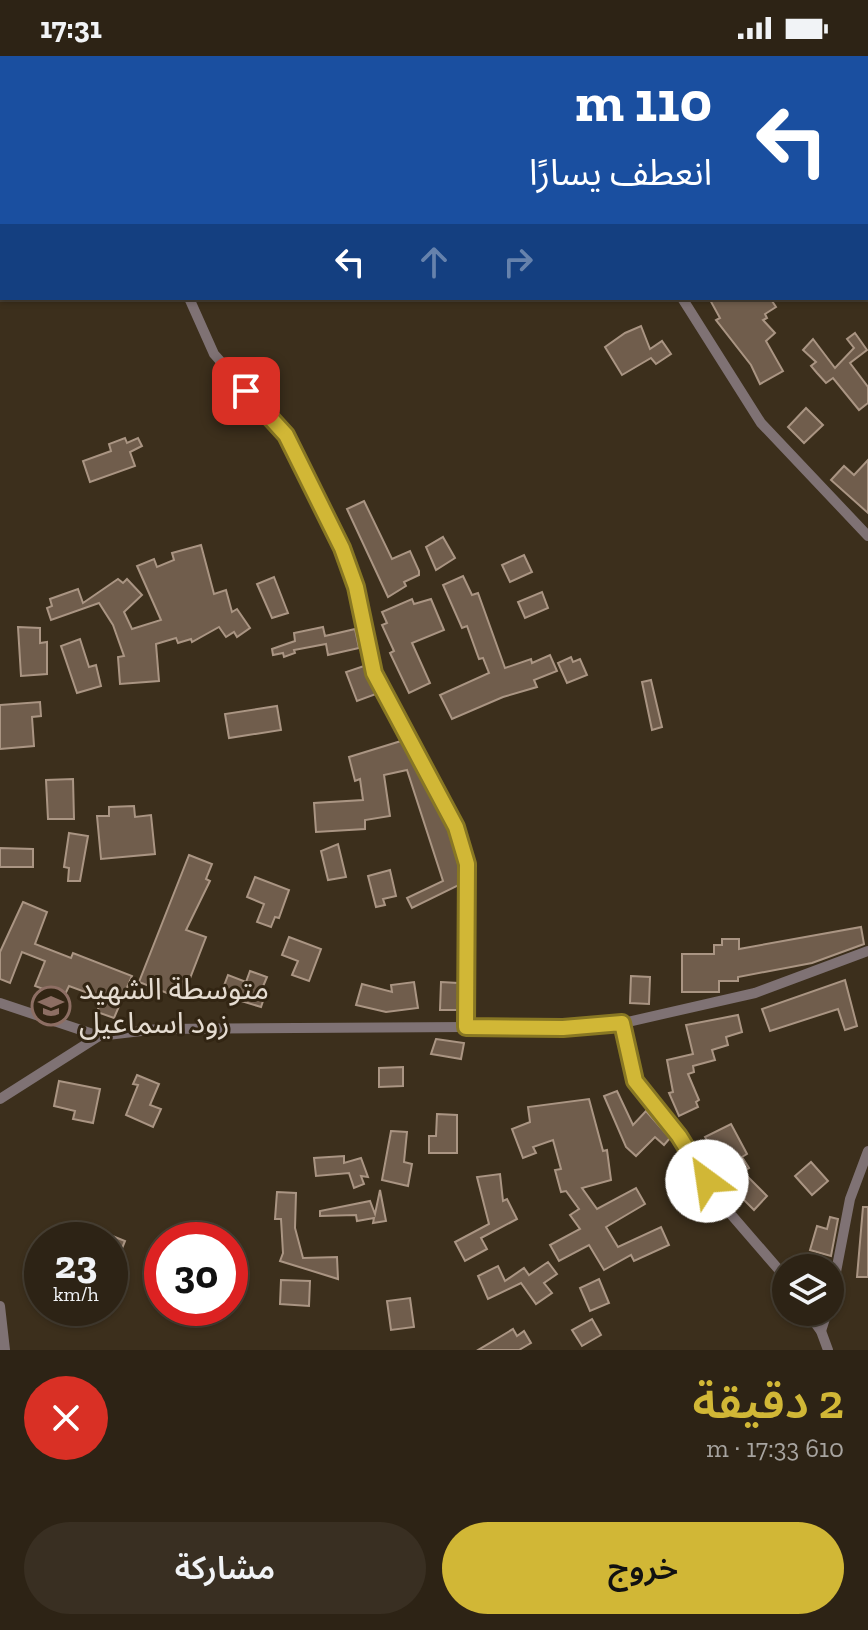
<!DOCTYPE html>
<html lang="ar">
<head>
<meta charset="utf-8">
<style>
	body { margin:0; font-family:"Zilla Slab","Noto Sans Arabic",serif; background:#392f22; color:#f1f3f6; direction:rtl; height:100vh; display:flex; flex-direction:column; font-size:30px; white-space:nowrap }
	* { box-sizing:border-box; margin:0 }
	p { font-size:26px; color:#a7a4a0 }
	.icon { flex:none; width:44px; height:44px; fill:none; stroke:currentColor; stroke-width:2; stroke-linecap:round; stroke-linejoin:round }
	.map { position:relative; height:1294px; overflow:hidden; direction:ltr }
	.panel { display:flex; flex-direction:column; background:#2d2315; flex:1 }
	.panel>* { flex:none }
	.hud { position:absolute; left:0px; top:0px; width:868px; height:244px; box-shadow:0 2px 6px #0004,0 0 0 2px #484034; direction:rtl; background:#1a4fa0; color:#fff; overflow:hidden }
	.controls { position:absolute; left:772px; top:1198px; display:grid; gap:16px }
	.controls a { display:grid; place-items:center; width:72px; height:72px; border-radius:50%; background:#2d2315; box-shadow:0 2px 6px #0004,0 0 0 2px #484034; font-size:40px }
	.speed { position:absolute; left:24px; top:1166px; display:flex; gap:16px; font-size:40px; font-weight:700; text-align:center }
	.speed>* { display:grid; place-content:center; width:104px; height:104px; border-radius:50%; background:#2d2315; box-shadow:0 2px 6px #0004,0 0 0 2px #484034; line-height:1 }
	.speed small { font-size:20px; font-weight:400 }
	.speed .limit { border:12px solid #d22; background:#fff; color:#111 }
	.pin { position:absolute; display:grid; place-items:center; width:68px; height:68px; color:#fff; margin:-34px; border-radius:16px; box-shadow:0 4px 12px #0006 }
	.me { position:absolute; width:88px; margin:-44px; rotate:329deg; stroke-linejoin:round; filter:drop-shadow(0 0 6px #0008) }
	.turn { display:flex; align-items:center; gap:28px; height:168px; padding:0 24px; font-size:36px }
	.turn .icon { width:104px; height:104px; stroke-width:2.5 }
	.turn b { display:block; font-size:56px; line-height:68px }
	.lanes { display:flex; align-items:center; height:76px; padding:0 24px; background:#0003; justify-content:center; gap:40px; direction:ltr }
	.lanes .off { opacity:.35 }
	.round { display:grid; place-items:center; flex:none; width:84px; height:84px; border-radius:42px; background:#392f22 }
	.summary { display:flex; align-items:center; justify-content:space-between; height:136px; padding:0 24px }
	h1 { font-size:48px; font-weight:600; line-height:60px; color:#d1b736 }
	.button { display:flex; gap:16px; margin-top:auto; padding:16px 24px }
	.button a { flex:1; height:92px; border-radius:48px; background:#d1b736; color:#111; font-size:32px; font-weight:600; line-height:92px; text-align:center }
	.button a+a { background:#392f22; color:#f1f3f6 }
	.status { display:flex; justify-content:space-between; align-items:center; height:56px; padding:0 40px; background:#2d2315; direction:ltr }
	.status svg { height:22px; fill:currentColor }
	.map>svg:first-child { display:block }
</style>
</head>
<body>
<div class="status"><b>17:31</b><svg viewBox="0 0 49 12"><path d="M0 12V9h3v3zM5 12V6h3v6zM10 12V3h3v9zM15 12V0h3v12zM26 1h20v11H26zM47 4h2v5h-2z"/></svg></div>
<div class="map">
<svg width="868" height="1294" viewBox="0 0 868 1294">
	<rect width="100%" height="100%" fill="#3c2f1c"/>
	<!-- building -->
	<g fill="#705d4c" stroke="#aa9583" stroke-width="2">
		<path d="M709,242H770L776,251L765,258L767,262L763,264L775,277L766,285L783,315L760,328L751,309L716,264L720,262Z"/>
		<path d="M641,270L650,293L662,285L671,298L656,308L651,302L622,319L605,291L625,277Z"/>
		<path d="M855,277L867,294L850,307L868,331V347L859,354L833,322L826,327L817,317L811,310L816,306L803,294L813,283L835,312L854,292L847,283Z"/>
		<path d="M806,352L823,369L804,387L788,371Z"/>
		<path d="M125,382L127,387L138,382L142,390L130,396L135,410L90,426L83,405L111,395L109,388Z"/>
		<path d="M868,404V457L831,424L844,410L854,419Z"/>
		<path d="M364,445L392,503L410,495L419,515V519L404,526L406,530L388,541L347,453Z"/>
		<path d="M443,481L455,502L436,514L426,491Z"/>
		<path d="M201,489L214,538L226,534L232,556L237,553L250,572L237,581L234,576L226,581L219,571L192,586L191,583L178,587L176,582L156,588L159,625L120,628L118,601L124,600L113,569L99,547L51,564L47,552L52,550L50,543L78,533L83,547L118,523L123,527L127,523L142,539L124,556L132,573L161,564L137,510L154,503L157,511L174,504L172,497Z"/>
		<path d="M524,499L532,516L510,526L502,509Z"/>
		<path d="M463,520L472,539L478,537L505,612L531,603L532,607L550,599L557,615L534,624L537,631L503,641L452,663L440,639L489,617L483,602L479,603L467,570L462,572L443,529Z"/>
		<path d="M274,521L288,557L272,562L257,528Z"/>
		<path d="M542,536L548,552L525,562L518,546Z"/>
		<path d="M412,543L414,548L431,543L444,574L412,587L430,627L409,637L390,597L394,595L382,569L387,567L382,556Z"/>
		<path d="M18,571L40,572V587L47,586V618L21,620Z"/>
		<path d="M323,571L325,580L355,573L359,592L328,599L326,588L294,594L295,597L284,601L283,597L273,599L272,593L295,585L294,577Z"/>
		<path d="M80,583L89,611L96,609L101,630L77,637L61,590Z"/>
		<path d="M571,601L573,606L580,603L587,619L567,627L558,607Z"/>
		<path d="M364,610L376,638L357,645L346,616Z"/>
		<path d="M651,624L662,671L652,674L642,626Z"/>
		<path d="M40,646L41,660L32,661L34,690L0,693V649Z"/>
		<path d="M277,650L281,674L229,682L225,658Z"/>
		<path d="M401,685L449,774L459,811V829L412,852L407,842L443,825L407,714L384,719L390,760L365,764V773L316,776L314,747L363,744L360,723L355,725L349,701Z"/>
		<path d="M73,723L74,763H48L46,724Z"/>
		<path d="M134,750L135,761L151,759L155,798L101,803L97,760H109V751Z"/>
		<path d="M69,777L88,780L80,825H68L69,812L64,811Z"/>
		<path d="M338,788L346,821L328,824L321,795Z"/>
		<path d="M0,792L33,793V811H0Z"/>
		<path d="M189,799L212,808L206,823L210,825L186,874L206,881L182,943L139,926Z"/>
		<path d="M390,814L396,840L383,843L385,849L376,851L368,820Z"/>
		<path d="M255,821L289,834L279,862L275,861L271,871L257,866L264,848L247,841Z"/>
		<path d="M23,846L47,856L35,888L71,902L73,897L132,920L114,962L97,956L102,942L69,930L61,947L51,943L54,937L35,930L45,905L22,896L10,927L0,923V896Z"/>
		<path d="M861,871L864,888L812,907L738,921V925H719V936H682V898H714V889H722V883H739V893Z"/>
		<path d="M289,881L321,893L309,925L292,919L298,905L282,899Z"/>
		<path d="M250,915L267,921L259,940L264,942L261,951L225,940L226,937L222,935L228,919L246,926Z"/>
		<path d="M631,920L650,921L649,948L630,947Z"/>
		<path d="M845,924L857,970L845,974L838,953L770,975L762,953Z"/>
		<path d="M414,926L418,952L386,956L356,949L362,928L392,936L391,929Z"/>
		<path d="M441,926L458,927V954H440Z"/>
		<path d="M738,959L742,976L726,981L728,989L712,994L715,1004L693,1010L694,1016L688,1018L699,1044L696,1046L698,1051L679,1060L669,1037L673,1036L667,1004L693,998L686,969Z"/>
		<path d="M436,983L464,987L461,1003L431,998Z"/>
		<path d="M403,1011V1030L379,1031V1012Z"/>
		<path d="M137,1019L159,1028L150,1049L161,1053L153,1071L126,1059L138,1029L133,1028Z"/>
		<path d="M59,1025L100,1033L93,1067L73,1063L75,1055L54,1050Z"/>
		<path d="M617,1035L633,1069L646,1055L670,1082L664,1089L655,1081L636,1100L626,1091L604,1040Z"/>
		<path d="M589,1043L603,1095L607,1094L611,1124L582,1132L597,1153L636,1132L645,1148L606,1171L618,1191L661,1171L669,1189L634,1205L631,1199L604,1214L589,1189L559,1205L550,1189L580,1173L570,1159L579,1153L566,1135L561,1136L555,1114L561,1113L553,1084L533,1091L536,1097L523,1102L512,1073L530,1066L528,1051Z"/>
		<path d="M437,1058L457,1059V1097H429V1080H436Z"/>
		<path d="M731,1068L747,1098L742,1101L749,1112L743,1116L767,1140L754,1154L737,1137L740,1133L722,1112L705,1081Z"/>
		<path d="M391,1075L407,1076L404,1106L412,1108L408,1130L382,1124Z"/>
		<path d="M344,1100V1107L361,1102L368,1121L361,1120L364,1128L354,1132L349,1117L316,1120L314,1102Z"/>
		<path d="M811,1106L828,1125L812,1139L795,1120Z"/>
		<path d="M500,1118L503,1145L507,1143L517,1163L481,1182L487,1193L465,1205L455,1186L489,1168L477,1121Z"/>
		<path d="M380,1134L386,1165L373,1167L374,1162L357,1165L356,1159L320,1160V1155L370,1145L375,1158Z"/>
		<path d="M277,1136L296,1137L295,1172L303,1202L337,1201L338,1223L280,1205L283,1197L281,1163H275Z"/>
		<path d="M863,1151H868V1221H857Z"/>
		<path d="M830,1161L838,1163L831,1200L810,1194L817,1170L827,1173Z"/>
		<path d="M110,1179L125,1185L110,1222Z"/>
		<path d="M548,1206L557,1218L544,1227L552,1237L536,1248L521,1227L488,1243L478,1220L498,1210L505,1225L524,1212L529,1219Z"/>
		<path d="M599,1223L609,1247L590,1255L580,1232Z"/>
		<path d="M281,1224L310,1225L309,1250L280,1248Z"/>
		<path d="M410,1242L414,1271L391,1274L387,1245Z"/>
		<path d="M592,1263L601,1279L582,1290L572,1274Z"/>
		<path d="M513,1273L517,1280L524,1275L531,1287L519,1294H478Z"/>
	</g>
	<g fill="none" stroke-linecap="round" stroke-linejoin="round">
		<!-- minor -->
		<g stroke="#7f7274" stroke-width="10">
			<path d="M79,0L81,2"/>
			<path d="M574,0L575,2"/>
			<path d="M828,0L833,2"/>
			<path d="M866,20L868,21"/>
			<path d="M189,242L214,298L286,379L342,492L356,531L374,617L456,771L467,808L466,971"/>
			<path d="M682,242L761,367L868,480"/>
			<path d="M0,947L99,980"/>
			<path d="M622,967L635,1025L646,1042L679,1080L722,1148L786,1222"/>
			<path d="M0,1043L99,980L158,973L610,970L755,937L868,895"/>
			<path d="M830,1247L850,1143L868,1095"/>
			<path d="M0,1250L5,1294"/>
			<path d="M807,1256L821,1275L828,1294"/>
			<path d="M821,1275L827,1256"/>
		</g>
	</g>
	<g fill="none" stroke-linecap="round" stroke-linejoin="round">
		<defs>
			<path id="route" d="M246,335L286,379L342,492L356,531L374,617L456,771L467,808L466,971L563,972L622,967L635,1025L679,1080L707,1125"/>
		</defs>
		<!-- route casing -->
		<use href="#route" stroke="#887723" stroke-width="20"/>
		<!-- route -->
		<use href="#route" stroke="#d1b736" stroke-width="14"/>
	</g>
	<!-- icons -->
	<defs>
		<symbol id="school-ring" viewBox="-11 -11 22 22"><circle r="9.5" fill="#322513" stroke="#8d6e63" stroke-width="1.5"/><path d="M0-5L7-2L0 1L-7-2ZM-4 1L0 2.5L4 1V4Q0 6-4 4Z" fill="#8d6e63"/></symbol>
	</defs>
	<g fill-rule="evenodd">
		<use href="#school-ring" x="29" y="928" width="44" height="44"/>
	</g>
	<g text-anchor="middle" dominant-baseline="central" stroke-width="6" stroke-linejoin="round" paint-order="stroke">
		<!-- poi labels -->
		<g font-size="30" fill="#e5dcd1" stroke="#322513" text-anchor="start">
			<text x="79" y="933">متوسطة الشهيد<tspan x="79" dy="34">زود اسماعيل</tspan></text>
		</g>
	</g>
</svg>
<div class="controls">
<a><svg class="icon" aria-label="layers" viewBox="0 0 24 24"><path d="M12 4l9 5-9 5-9-5zM3 14l9 5 9-5"/></svg></a>
</div>
<div class="speed"><div>23<small>km/h</small></div><div class="limit">30</div></div>
<div class="pin" style="left:246px;top:335px;background:#d93025"><svg class="icon" aria-label="arrive" viewBox="0 0 24 24"><path d="M6 21V4h12l-3 4 3 4H6"/></svg></div>
<svg class="me" style="left:707px;top:1125px" viewBox="-20 -20 40 40"><circle r="19" fill="#fff"/><path d="M0-13L10 11 0 6-10 11z" fill="#d1b736"/></svg>
<div class="hud">
<div class="turn"><svg class="icon" aria-label="left" viewBox="0 0 24 24"><path d="M17 20v-9H6M10 6l-5 5 5 5"/></svg><div><b>110 m</b>انعطف يسارًا</div></div>
<div class="lanes"><svg class="icon" aria-label="left" viewBox="0 0 24 24"><path d="M17 20v-9H6M10 6l-5 5 5 5"/></svg><svg class="icon off" aria-label="ahead" viewBox="0 0 24 24"><path d="M12 20V5M6 11l6-6 6 6"/></svg><svg class="icon off" aria-label="right" viewBox="0 0 24 24"><path d="M7 20v-9h11M14 6l5 5-5 5"/></svg></div>
</div>
</div>
<section class="panel">
<div class="summary"><div><h1>2 دقيقة</h1><p>610 m · 17:33</p></div><a class="round" style="background:#d93025;color:#fff"><svg class="icon" aria-label="close" viewBox="0 0 24 24"><path d="M6 6l12 12M18 6L6 18"/></svg></a></div>
<div class="button"><a>خروج</a><a>مشاركة</a></div>
</section>
</body>
</html>
